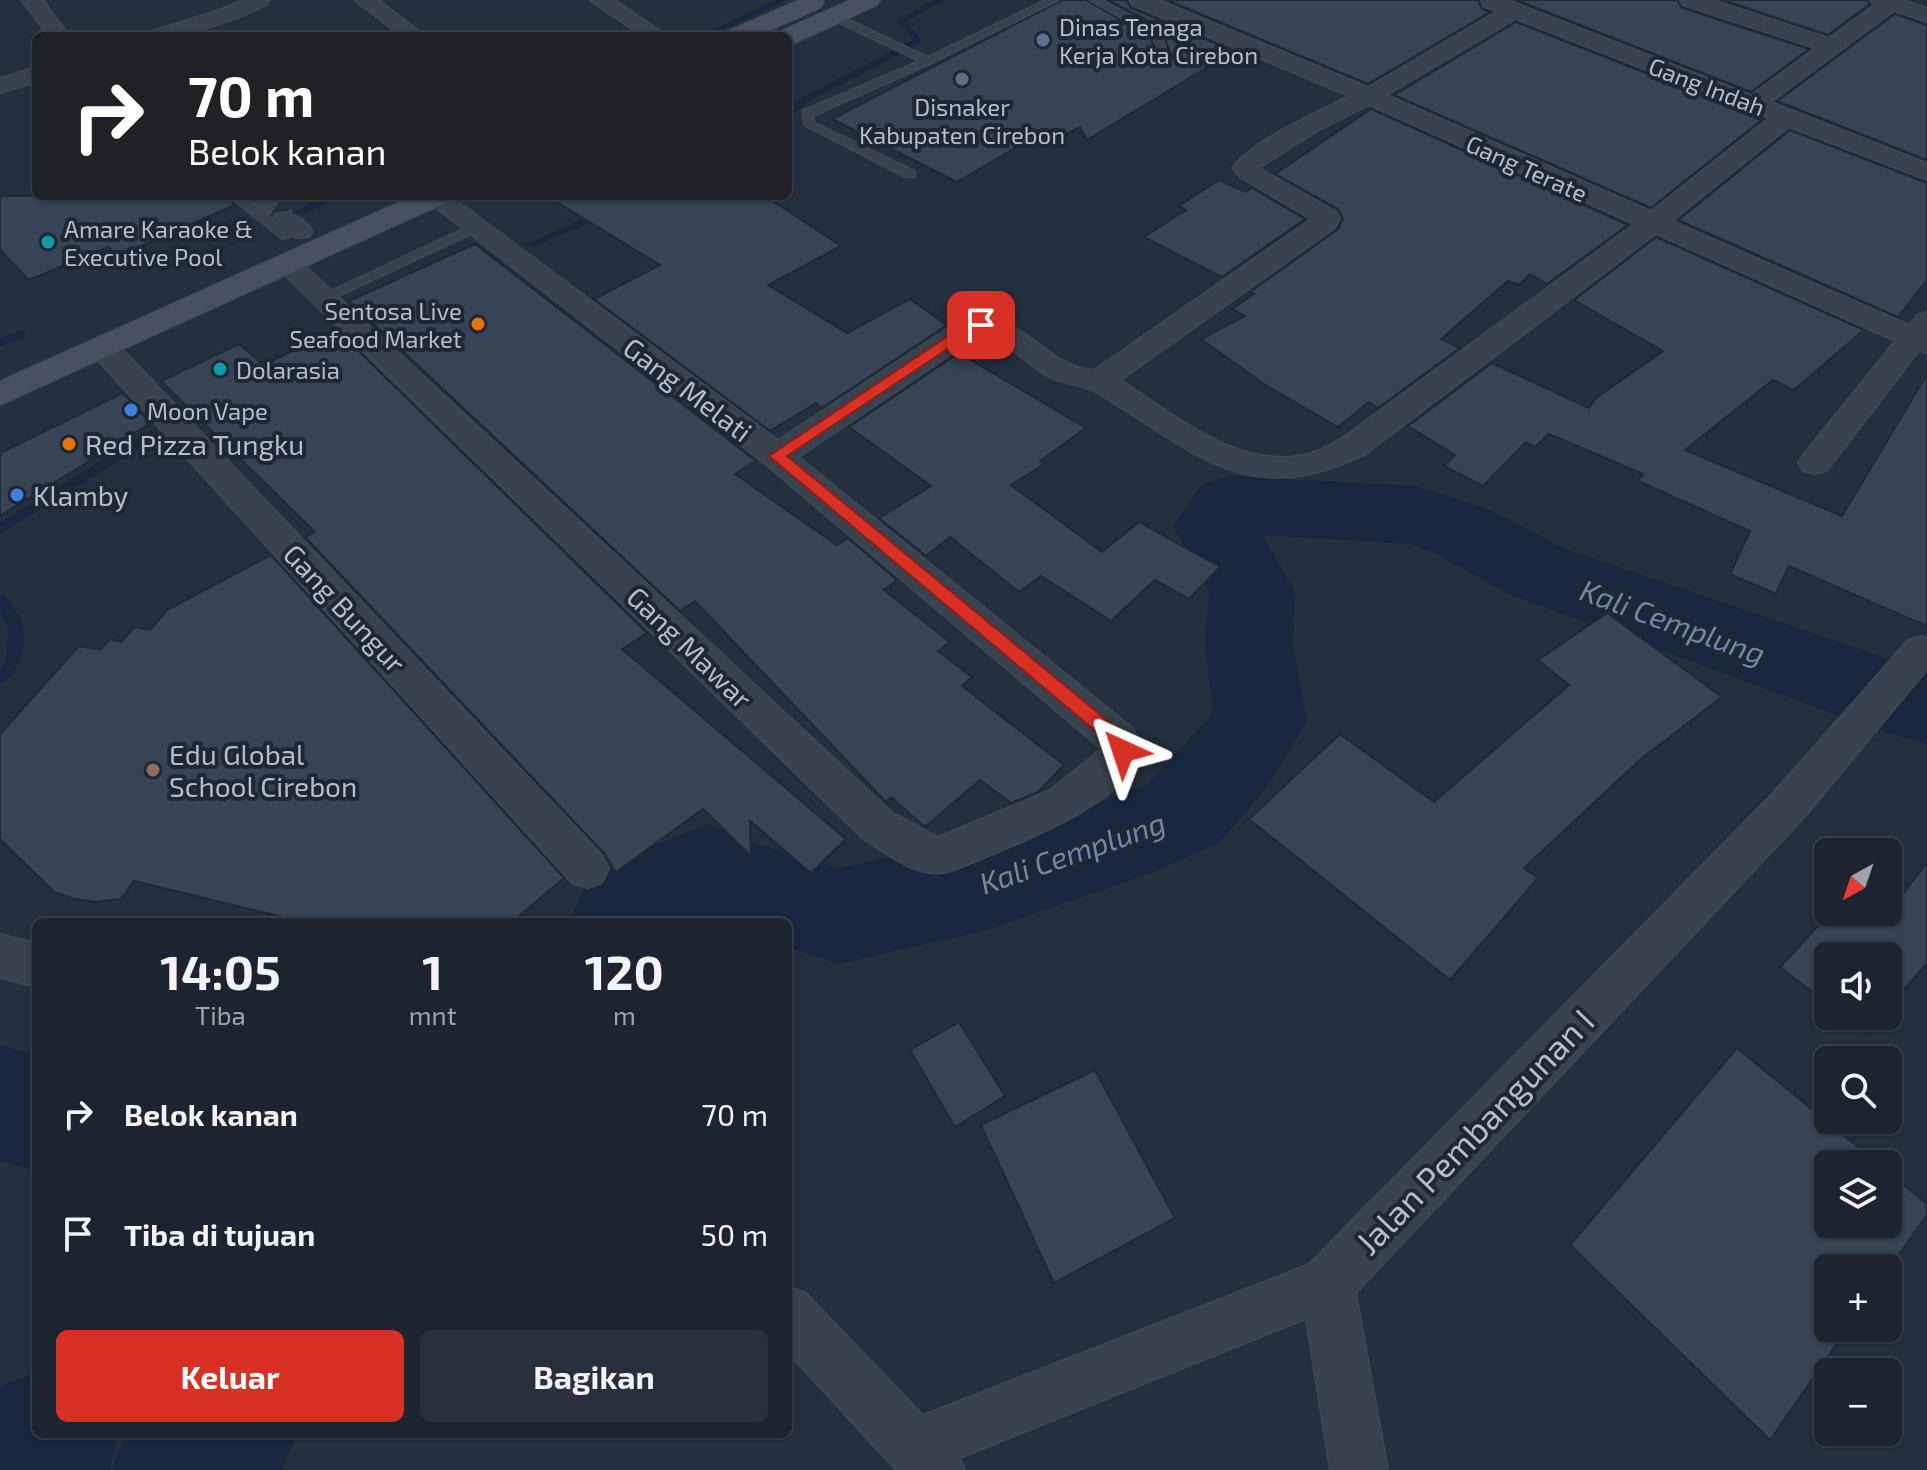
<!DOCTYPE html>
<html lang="id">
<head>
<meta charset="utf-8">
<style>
	body { margin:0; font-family:"Exo 2",sans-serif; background:#29303b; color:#f1f3f6; height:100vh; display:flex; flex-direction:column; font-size:30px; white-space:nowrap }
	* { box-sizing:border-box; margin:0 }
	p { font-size:26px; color:#a0a4aa }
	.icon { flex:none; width:44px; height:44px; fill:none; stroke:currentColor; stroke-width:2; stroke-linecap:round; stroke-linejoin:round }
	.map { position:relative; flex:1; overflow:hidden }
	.panel { position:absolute; left:32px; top:918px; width:760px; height:520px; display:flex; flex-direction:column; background:#1c242f; border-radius:12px; box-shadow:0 2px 6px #0004,0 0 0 2px #3a414b }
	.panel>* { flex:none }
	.hud { position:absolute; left:32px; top:32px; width:760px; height:168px; border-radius:12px; box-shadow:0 2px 6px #0004,0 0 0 2px #3a414b; background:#202124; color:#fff; overflow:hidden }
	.needle { width:52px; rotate:220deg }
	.buttons { position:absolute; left:1814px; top:838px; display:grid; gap:16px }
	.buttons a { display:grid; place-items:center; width:88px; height:88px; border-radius:12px; background:#1c242f; box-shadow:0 2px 6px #0004,0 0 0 2px #3a414b; font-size:40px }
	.pin { position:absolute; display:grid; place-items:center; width:68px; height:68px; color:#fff; margin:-34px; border-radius:16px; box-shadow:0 4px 12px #0006 }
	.me { position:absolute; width:88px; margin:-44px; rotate:318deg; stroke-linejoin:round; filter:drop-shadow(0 0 6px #0008) }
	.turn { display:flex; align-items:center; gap:28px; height:168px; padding:0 24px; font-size:36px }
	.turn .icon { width:104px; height:104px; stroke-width:2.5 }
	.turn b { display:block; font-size:56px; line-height:68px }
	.eta { display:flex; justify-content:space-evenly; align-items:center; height:136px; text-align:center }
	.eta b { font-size:48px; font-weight:700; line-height:56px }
	.primary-button { display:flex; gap:16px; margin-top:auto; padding:16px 24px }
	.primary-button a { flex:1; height:92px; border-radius:12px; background:#d93025; color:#fff; font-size:32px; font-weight:700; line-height:92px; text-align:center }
	.primary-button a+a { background:#29303b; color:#f1f3f6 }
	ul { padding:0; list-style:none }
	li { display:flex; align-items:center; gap:24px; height:120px; padding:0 24px }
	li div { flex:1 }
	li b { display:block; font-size:30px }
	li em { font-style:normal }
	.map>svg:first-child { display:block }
</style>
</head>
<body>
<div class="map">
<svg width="1927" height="1470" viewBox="0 0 1927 1470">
	<rect width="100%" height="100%" fill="#25303f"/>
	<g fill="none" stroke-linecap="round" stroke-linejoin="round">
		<!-- stream -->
		<g fill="#18273e" fill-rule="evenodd">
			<path d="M777,0H788L709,36H698Z"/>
			<path d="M934,0H944L906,22L921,39V43L810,100L788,119V111L804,96L913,40L897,21Z"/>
			<path d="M327,196H341L304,214L295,212Z"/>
			<path d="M603,209L608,212L607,214L535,247L525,245Z"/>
			<path d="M21,330L25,331V337L0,347V339Z"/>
			<path d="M152,430L157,431V437L0,534V522Z"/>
			<path d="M0,594L5,596C11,605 23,619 24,629C27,647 18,677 0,684V668L5,663L9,629L0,613Z"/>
		</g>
		<!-- river -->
		<g fill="#18273e" fill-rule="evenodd">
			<path d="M1229,476L1417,486L1493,511L1566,549L1912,667L1927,668V744L1878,730L1506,593L1435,553L1410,544L1262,535L1295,591L1293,644L1307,721L1267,787L1219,843L1151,873L987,930L839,964L788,947V922H714L707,919L701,922H568L584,888L630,855L708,824L754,843L839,868L987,836L1102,802L1149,783L1213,713L1205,644L1209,591L1173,526L1201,485Z"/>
			<path d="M0,1045L36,1055V1171L0,1161Z"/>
			<path d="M36,1372V1434H118L110,1470H0V1391L2,1386Z"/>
			<path d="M126,1434H297L282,1470H111Z"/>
		</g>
	</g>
	<!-- building -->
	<g fill="#374455" stroke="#202936" stroke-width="2">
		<path d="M1062,0H1086L1150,37L1160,60H1168L1171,56L1162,28L1108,0H1126L1131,8L1234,51L1087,140L1080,127L1059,138L1044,131L957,182L832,119Z"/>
		<path d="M1167,0H1478L1482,9L1490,12L1368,84Z"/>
		<path d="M1516,0H1677L1682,8L1809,49L1751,92Z"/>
		<path d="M1723,0H1867L1870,4L1828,35Z"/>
		<path d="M1895,14L1927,25V160L1777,101Z"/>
		<path d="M1516,22L1763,119L1651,208L1394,95Z"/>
		<path d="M1371,109L1628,225L1547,284L1530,274L1519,285L1508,281L1441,339L1460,348L1378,408L1369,402L1338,427L1267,386L1201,339L1245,316L1232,309L1254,294L1250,292L1338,229L1343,219L1338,209L1275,174Z"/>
		<path d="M1790,130L1927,183V280L1898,317L1678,220Z"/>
		<path d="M1219,180L1245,192L1252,188L1305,219L1222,277L1144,237L1186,210L1179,206Z"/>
		<path d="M0,196H225L235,205L118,256L108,247L29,280L0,250Z"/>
		<path d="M547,196H765L841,246L768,285L847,333L910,299L947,325L822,408L816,403L770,431L594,299L660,265Z"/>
		<path d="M1656,237L1864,330L1794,390L1773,380L1685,450L1842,516L1927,374V626L1789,566L1776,594L1730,574L1750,531L1638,481L1643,474L1549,434L1535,447L1526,442L1483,486L1444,466L1455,455L1408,426L1492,363L1589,408L1596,398L1663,351L1574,300Z"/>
		<path d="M475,244L756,461L735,474L837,545L848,538L897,580L884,590L950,642L938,651L972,677L962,686L1064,765L1038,792L1011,803L980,780L925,827L891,797L886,802L695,601L680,611L349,301Z"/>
		<path d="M336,329L647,633L622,649L846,839L811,873L750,821L751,856L703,809L616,872L604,853L305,537L315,532L161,381L239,344L264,365Z"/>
		<path d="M959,353L1086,428L1040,461L1044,464L1011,485L1102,552L1139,522L1220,567L1189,599L1155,580L1111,621L1041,576L1019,592L950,537L926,556L879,518L931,486L849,427Z"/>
		<path d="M123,393L151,423L0,516V453Z"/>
		<path d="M271,555L564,878L512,922H304L134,881L121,899L96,902L74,899L54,892L0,839V734L79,646L100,650L110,639L121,642L134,627L150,630L167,610Z"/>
		<path d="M1607,613L1722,697L1642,758L1524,868L1538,878L1450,980L1249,819L1340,734L1434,802L1569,685L1538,660Z"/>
		<path d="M1927,862V963L1888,1009V956H1828V1004L1780,967L1831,912H1889Z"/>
		<path d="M1843,1016H1882L1866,1034Z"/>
		<path d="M959,1022L1005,1096L955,1127L910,1050Z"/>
		<path d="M1737,1048L1879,1164H1828V1224H1888V1172L1927,1204V1215L1888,1270V1268H1828V1328H1848L1770,1440L1570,1245Z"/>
		<path d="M1095,1070L1175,1218L1054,1283L981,1125Z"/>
	</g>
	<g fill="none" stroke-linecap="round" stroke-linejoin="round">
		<!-- minor-tunnel -->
		<path stroke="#3b4554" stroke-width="24" stroke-dasharray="24 12" stroke-linecap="butt" d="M254,196L286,220"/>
		<defs>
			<g id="service">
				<path d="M1045,0H1059L932,63L813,116L815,123L915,171V177H905L804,125L802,111L919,61L829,18V14H837L928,57Z"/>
				<path d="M1089,0H1102L1161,31L1168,57H1160L1152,35Z"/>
				<path d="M228,196H243L294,236L282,239Z"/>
				<path d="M475,223L482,227L480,230L328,301L323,302L316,298Z"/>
			</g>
			<g id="minor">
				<path d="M21,0H43L70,36H48Z"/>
				<path d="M242,0H270L267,5C226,24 194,36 149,36L152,31L219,10Z"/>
				<path d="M354,0H379L426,36H401Z"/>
				<path d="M589,0H615L668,36H642Z"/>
				<path d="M1129,0H1159L1368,87L1497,11L1483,6L1481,0H1508L1751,95L1815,48L1683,5L1680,0H1713L1829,38L1874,5L1870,0H1903L1927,8V22L1894,11L1771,102L1927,163V180L1789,127L1672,221L1909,325L1917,315L1927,312V353L1919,351L1827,471L1815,474L1803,471L1798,463L1803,455L1895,341L1656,234L1366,454C1247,513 1194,451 1097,393C1082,384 1061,385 1045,375C1025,363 1002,335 977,337L799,457L1134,729L1142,755C1115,811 1011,846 955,870C920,883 893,857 863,839L273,264L277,258L287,256L297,258L893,813L938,837L1050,790L1101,749L765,464L422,197L451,196L778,440L957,322C1026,305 1039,365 1094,370L1311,219L1241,178L1232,168C1251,141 1319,111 1349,96L1132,5ZM1516,19L1769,118L1651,211L1387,95ZM1369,105L1634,224L1342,438C1333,443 1324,449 1314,452C1245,475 1175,415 1121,380L1335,228L1340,218L1337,212L1259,168L1321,129Z"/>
				<path d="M36,67V82L0,93V78Z"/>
				<path d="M286,212C298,215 306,221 313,231L309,237C292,241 282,233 272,220L276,214Z"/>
				<path d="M103,338L114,340L602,855L609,869L602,883L587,888L572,883L92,354L88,347L92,340Z"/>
				<path d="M1921,636L1927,638V670L1803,819L1356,1293L1388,1470H1330L1306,1319L960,1458L965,1470H896L788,1353V1286L807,1294L923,1415L1309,1264L1773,793L1908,640Z"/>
				<path d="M0,934L36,943V987L0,978Z"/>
			</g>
			<g id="secondary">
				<path d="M799,0H822L824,3L820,8L757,36H725L728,31Z"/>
				<path d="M850,0H881L877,5L797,42L788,44V36H776L779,32Z"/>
				<path d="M413,196H452L447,202L0,405V381Z"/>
			</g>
		</defs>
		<!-- service casing -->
		<use href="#service" stroke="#424b58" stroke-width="2"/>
		<!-- minor casing -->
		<use href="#minor" stroke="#424b58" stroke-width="2"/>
		<!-- secondary casing -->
		<use href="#secondary" stroke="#424b58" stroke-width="2"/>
		<!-- service -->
		<use href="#service" fill="#39424f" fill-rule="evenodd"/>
		<!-- minor -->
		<use href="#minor" fill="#39424f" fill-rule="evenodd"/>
		<!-- secondary -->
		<use href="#secondary" fill="#475162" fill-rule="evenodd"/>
	</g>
	<!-- route -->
	<path fill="#d93025" stroke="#8d1f18" stroke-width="2" d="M981,320L986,322V328L973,332L787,456L1126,736L1133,751L1130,756H1117L1112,745L769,456L963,326Z"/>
	<!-- markers -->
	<g fill="#5c6f8a" stroke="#1e2734" stroke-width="3">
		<circle cx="1043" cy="40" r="8"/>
		<circle cx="962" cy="79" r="8"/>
	</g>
	<g fill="#0f9aa8" stroke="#1e2734" stroke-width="3">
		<circle cx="48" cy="242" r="8"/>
		<circle cx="220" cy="369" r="8"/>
	</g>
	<g fill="#e8710a" stroke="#1e2734" stroke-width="3">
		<circle cx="478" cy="324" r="8"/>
		<circle cx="69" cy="444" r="8"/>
	</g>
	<g fill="#3f7fe0" stroke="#1e2734" stroke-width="3">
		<circle cx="131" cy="410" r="8"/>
		<circle cx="17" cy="495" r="8"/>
	</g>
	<circle fill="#8d6e63" stroke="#1e2734" stroke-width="3" cx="153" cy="770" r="8"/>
	<g text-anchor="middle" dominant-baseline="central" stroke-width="8" stroke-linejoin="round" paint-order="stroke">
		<!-- far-poi labels -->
		<g font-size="24" fill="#b5bdca" stroke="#1e2734" text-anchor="start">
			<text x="1059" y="26">Dinas Tenaga<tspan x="1059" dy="28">Kerja Kota Cirebon</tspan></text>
			<text x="962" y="106" text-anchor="middle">Disnaker<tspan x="962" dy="28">Kabupaten Cirebon</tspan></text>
			<text x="64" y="228">Amare Karaoke &amp;<tspan x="64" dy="28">Executive Pool</tspan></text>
			<text x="462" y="310" text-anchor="end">Sentosa Live<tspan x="462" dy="28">Seafood Market</tspan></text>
			<text x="236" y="369">Dolarasia</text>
			<text x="147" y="410">Moon Vape</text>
		</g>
		<!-- far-street labels -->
		<g font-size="24" fill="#b5bdca" stroke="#1e2734">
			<text transform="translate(1707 86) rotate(21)">Gang Indah</text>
			<text transform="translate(1527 168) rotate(24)">Gang Terate</text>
		</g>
		<!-- street labels -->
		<g font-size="28" fill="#b5bdca" stroke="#1e2734">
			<text transform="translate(688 389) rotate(37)">Gang Melati</text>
			<text transform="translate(345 608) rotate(47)">Gang Bungur</text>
			<text transform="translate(690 647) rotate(44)">Gang Mawar</text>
		</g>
		<!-- poi labels -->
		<g font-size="28" fill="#b5bdca" stroke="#1e2734" text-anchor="start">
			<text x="85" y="444">Red Pizza Tungku</text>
			<text x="33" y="495">Klamby</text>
			<text x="169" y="754">Edu Global<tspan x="169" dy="32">School Cirebon</tspan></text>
		</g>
		<!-- water labels -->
		<g font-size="30" font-style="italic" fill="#6f88a9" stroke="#1e2734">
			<text transform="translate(1673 621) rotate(20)">Kali Cemplung</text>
			<text transform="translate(1072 852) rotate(-19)">Kali Cemplung</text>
		</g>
		<!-- near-street labels -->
		<g font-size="34" fill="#b5bdca" stroke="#1e2734">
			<text transform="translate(1474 1131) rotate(-46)">Jalan Pembangunan I</text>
		</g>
	</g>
</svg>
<div class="buttons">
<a><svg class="needle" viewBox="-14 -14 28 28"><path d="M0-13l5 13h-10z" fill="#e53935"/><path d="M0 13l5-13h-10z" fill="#a0a4aa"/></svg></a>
<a><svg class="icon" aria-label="sound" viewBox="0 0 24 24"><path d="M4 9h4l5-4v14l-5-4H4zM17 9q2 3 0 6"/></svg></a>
<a><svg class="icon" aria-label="search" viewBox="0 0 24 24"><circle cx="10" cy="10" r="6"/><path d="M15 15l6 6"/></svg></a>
<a><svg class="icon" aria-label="layers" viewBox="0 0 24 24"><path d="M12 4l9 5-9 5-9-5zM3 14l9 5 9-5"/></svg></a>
<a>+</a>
<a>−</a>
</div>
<div class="pin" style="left:981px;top:325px;background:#d93025"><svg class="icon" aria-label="arrive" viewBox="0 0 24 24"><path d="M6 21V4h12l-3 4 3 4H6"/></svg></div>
<svg class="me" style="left:1123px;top:751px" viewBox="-20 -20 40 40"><path d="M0-17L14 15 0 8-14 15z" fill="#d93025" stroke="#fff" stroke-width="4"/></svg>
<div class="hud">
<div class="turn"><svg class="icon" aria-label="right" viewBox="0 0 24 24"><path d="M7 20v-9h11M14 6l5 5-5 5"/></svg><div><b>70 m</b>Belok kanan</div></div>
</div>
<section class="panel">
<div class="eta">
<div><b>14:05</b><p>Tiba</p></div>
<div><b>1</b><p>mnt</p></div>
<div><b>120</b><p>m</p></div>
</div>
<ul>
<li><svg class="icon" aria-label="right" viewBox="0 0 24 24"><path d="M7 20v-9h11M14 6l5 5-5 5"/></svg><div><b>Belok kanan</b></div><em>70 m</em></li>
<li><svg class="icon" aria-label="arrive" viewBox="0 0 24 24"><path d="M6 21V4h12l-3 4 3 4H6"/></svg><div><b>Tiba di tujuan</b></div><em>50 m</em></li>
</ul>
<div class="primary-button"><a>Keluar</a><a>Bagikan</a></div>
</section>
</div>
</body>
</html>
